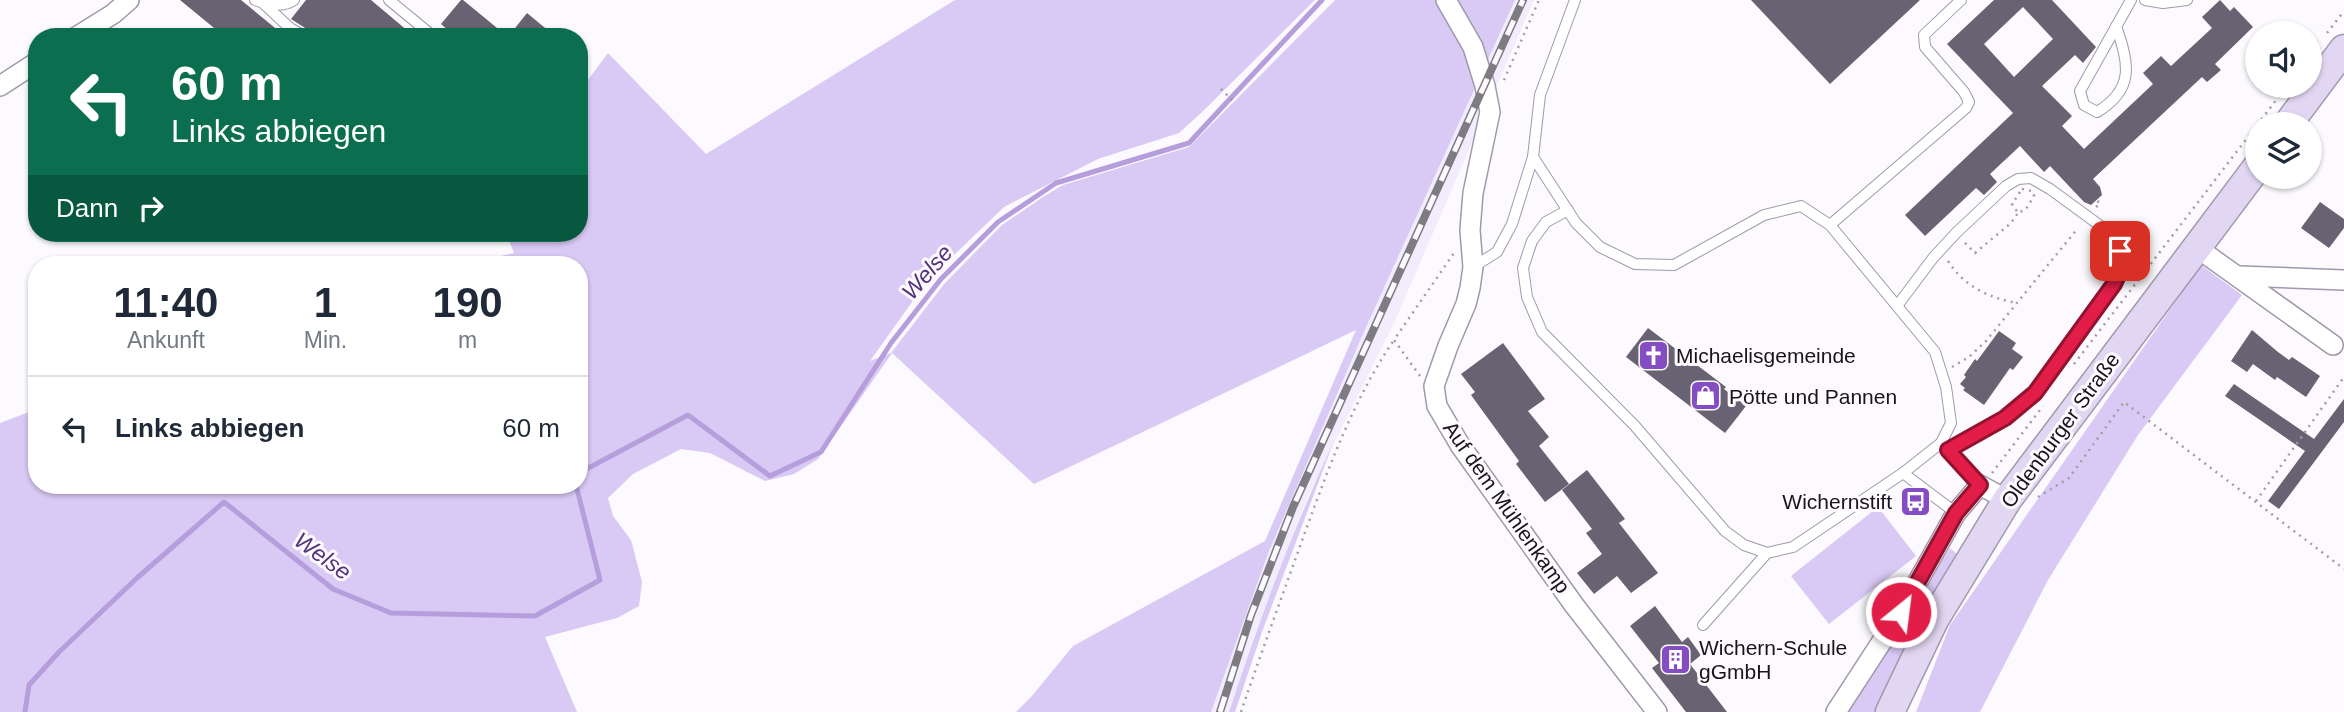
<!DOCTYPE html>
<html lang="de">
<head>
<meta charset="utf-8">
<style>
	body { margin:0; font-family:Helvetica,sans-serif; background:#f2f2f3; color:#1f2937; height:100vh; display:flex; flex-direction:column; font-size:26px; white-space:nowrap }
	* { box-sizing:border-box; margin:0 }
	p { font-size:23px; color:#747a83 }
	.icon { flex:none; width:38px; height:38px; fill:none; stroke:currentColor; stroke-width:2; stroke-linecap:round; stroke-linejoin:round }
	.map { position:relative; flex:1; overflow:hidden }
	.details { position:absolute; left:28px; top:256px; width:560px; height:238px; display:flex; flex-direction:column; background:#fff; border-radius:28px; box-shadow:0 2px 5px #0004 }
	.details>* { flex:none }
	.hud { position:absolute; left:28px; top:28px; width:560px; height:214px; border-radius:28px; box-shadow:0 2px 5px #0004; background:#0b6e4f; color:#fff; overflow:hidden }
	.fabs { position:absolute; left:2245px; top:21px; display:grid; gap:14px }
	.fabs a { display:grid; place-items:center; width:77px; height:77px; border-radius:50%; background:#fff; box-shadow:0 2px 5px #0004; font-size:35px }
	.pin { position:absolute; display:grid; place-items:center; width:60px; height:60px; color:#fff; margin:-30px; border-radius:14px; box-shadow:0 4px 10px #0006 }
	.me { position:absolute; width:77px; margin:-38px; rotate:29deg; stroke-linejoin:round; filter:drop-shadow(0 0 5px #0008) }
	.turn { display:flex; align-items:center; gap:24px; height:147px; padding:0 28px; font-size:32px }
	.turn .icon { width:91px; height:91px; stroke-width:2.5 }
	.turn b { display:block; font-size:49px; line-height:60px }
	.then { display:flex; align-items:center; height:66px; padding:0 28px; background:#0003; gap:14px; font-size:26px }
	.eta { display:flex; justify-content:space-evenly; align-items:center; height:119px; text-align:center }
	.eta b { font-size:42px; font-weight:700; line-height:49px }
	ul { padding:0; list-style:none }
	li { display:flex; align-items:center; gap:21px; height:105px; padding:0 28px; border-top:2px solid #e0e1e3 }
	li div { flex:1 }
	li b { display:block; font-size:26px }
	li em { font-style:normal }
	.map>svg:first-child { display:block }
</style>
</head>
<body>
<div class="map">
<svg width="2344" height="712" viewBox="0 0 2344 712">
	<rect width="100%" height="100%" fill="#fcfafe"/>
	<!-- built -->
	<path fill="#f2edfd" d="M1515,0H1534L1394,323L1307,498L1256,631L1229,712H1211L1269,551L1363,334Z"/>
	<!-- green -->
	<g fill="#d9c9f5">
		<path d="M955,0H1315L1200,114L1179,133L1098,159L1004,207L927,281L870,361L891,353L945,283L1002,225L1043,197L1063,185L1189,147L1335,0H1436L1467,48L1479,79L1363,334L1269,551L1211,712H1016L1032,696L1073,646L1265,541L1356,330L1034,484L892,353L818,459L794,474L765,481L710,453L681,449L633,474L608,498L613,516L631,540L642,582L639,606L617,618L545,637L577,712H0V423L37,409V485H579V264H466L514,253L506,233H579V92L608,53L706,154Z"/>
		<path d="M1455,0H1515L1486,64L1480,49L1483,44Z"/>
		<path d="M2201,265L2242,295L2138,435L2048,580L1980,712H1916L1950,625Z"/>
		<path d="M1334,441L1262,632L1235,712H1229C1259,620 1293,529 1334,441Z"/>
		<path d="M1878,507L1916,556L1829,624L1791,576Z"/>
		<path d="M1950,548L1960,557L1875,712H1843Z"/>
	</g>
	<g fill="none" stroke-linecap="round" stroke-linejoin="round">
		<!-- stream -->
		<g stroke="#b59edb" stroke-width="5">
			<path d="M579,473L688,415L770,476L821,452L891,343L941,279L998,222L1056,183L1189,143L1322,0"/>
			<path d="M25,712L29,685L59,652L137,578L224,502L333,589L391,613L535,616L600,580L576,485"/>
		</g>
	</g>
	<!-- building -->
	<g fill="#686273" fill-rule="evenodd">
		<path d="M180,0H241L280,32L282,30L290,37H225Z"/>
		<path d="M306,0H371L415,37H313L310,31L291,19Z"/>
		<path d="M461,0H463L508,37H456L441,24Z"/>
		<path d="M1751,0H1920L1830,84Z"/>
		<path d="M1994,0H2052L2096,47L2083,63L2075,55L2042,86L2072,116L2062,126L2084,149L2153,84L2143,73L2161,56L2171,66L2212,28L2202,17L2220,0L2230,11L2234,7L2253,27L2215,64L2221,70L2207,82L2202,77L2093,179L2100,187L2102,195L2091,205L2084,202L2050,166L2044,172L2020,146L1990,174L1997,182L1984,195L1976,188L1925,236L1905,215L2013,113L1947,44ZM2023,7L2053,39L2014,77L1984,44Z"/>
		<path d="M527,13L556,37H508Z"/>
		<path d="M2320,202L2344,219V228L2329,248L2301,228Z"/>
		<path d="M1648,328L1726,387L1724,389L1746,406L1725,433L1626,357Z"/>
		<path d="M2252,330L2278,352L2289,360L2292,357L2320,376L2306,397L2277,377L2275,380L2253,364L2247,372L2231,361Z"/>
		<path d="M1999,331L2016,343L2012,349L2023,357L2013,370L2010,368L1984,405L1963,390L1965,388L1960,384L1966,377L1964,375L1975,359L1977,361Z"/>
		<path d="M1503,343L1545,399L1528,411L1549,437L1539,446L1569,484L1545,502L1516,464L1519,461L1471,395L1475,392L1461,374Z"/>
		<path d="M2234,384L2314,439L2344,399V422L2279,509L2268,501L2305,451L2225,396Z"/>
		<path d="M1587,470L1625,519L1619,523L1658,573L1631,593L1617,576L1594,594L1577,573L1602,554L1586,533L1592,529L1562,490Z"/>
		<path d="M1655,606L1682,642L1688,637L1701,655L1690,664L1727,712H1686L1652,668L1659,663L1630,626Z"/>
	</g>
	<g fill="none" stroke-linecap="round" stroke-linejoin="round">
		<defs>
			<g id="service">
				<path d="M255,0C268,5 282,8 294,0"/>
				<path d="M389,0L434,37"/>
				<path d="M2145,0L2163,3L2187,0"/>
				<path d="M263,3L290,28L306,37"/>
				<path d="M2116,26C2129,64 2135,89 2097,112L2084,105L2080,91L2131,0"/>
				<path d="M1533,157L1576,223L1600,247L1635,264L1674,265L1764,215L1801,206L1830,225L1935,352L1946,387L1951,423L1941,443"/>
				<path d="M1568,210L1546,222L1532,241L1523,268L1527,297L1542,332L1635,426L1725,531L1744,545L1767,553L1793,547L1903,473"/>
				<path d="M1830,225L1966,108L1969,102L1964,92L1925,47L1924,35L1961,0"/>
				<path d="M1473,267L1497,252L1512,224L1533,157L1540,95L1575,0"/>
				<path d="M1897,306L1933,258L1956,233L2006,186L2018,179L2031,178L2050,189L2113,235L2120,251L2122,266L2114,284L2035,393L2005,418L1948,450"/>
				<path d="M1956,513L1903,473L1941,443L1980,485"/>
				<path d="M1703,625L1767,553"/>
			</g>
			<g id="minor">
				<path d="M1446,0L1473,47L1485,86L1490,112L1473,193L1470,230L1473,267L1470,288L1466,304L1448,346L1434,386L1437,406L1460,445L1574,605L1657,712"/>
				<path d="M76,37L113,14L129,0"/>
				<path d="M0,86L37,62"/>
				<path d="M2196,247L2333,345"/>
				<path d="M2239,276L2344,280"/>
				<path d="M1836,712L1901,612L1956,513L1980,485L2007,500"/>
			</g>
			<g id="secondary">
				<path d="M2288,124L2344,49"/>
				<path d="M1890,712L1934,620L2007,500L2258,166"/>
			</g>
		</defs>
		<!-- service casing -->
		<use href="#service" stroke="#a099ac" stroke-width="12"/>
		<!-- minor casing -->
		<use href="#minor" stroke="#a099ac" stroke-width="22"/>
		<!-- secondary casing -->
		<use href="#secondary" stroke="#a099ac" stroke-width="31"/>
		<!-- path -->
		<g stroke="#a09ea3" stroke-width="2.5" stroke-dasharray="2 5" stroke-linecap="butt">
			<path d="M2327,33L2344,11"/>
			<path d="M1504,80L1539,0"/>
			<path d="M1221,89L1234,102"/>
			<path d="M2022,189L2032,191L2034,196L2026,209L2018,213L2012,204Z"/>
			<path d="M2096,207L2100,204L2097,200"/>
			<path d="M1965,243L1975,253L2011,223L2018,213"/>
			<path d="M1948,261C1964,286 1987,297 2016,303"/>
			<path d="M2074,364L2287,86"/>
			<path d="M1952,367L1969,357L1986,341L2078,228"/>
			<path d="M1420,376L1394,340L1454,253"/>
			<path d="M1992,473L2043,406"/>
			<path d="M2038,497L2069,478L2124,402L2344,569"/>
			<path d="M2256,501L2344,377"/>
			<path d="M1241,712C1261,653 1283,594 1304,535C1329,467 1353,400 1394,340"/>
		</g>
		<!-- service -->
		<use href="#service" stroke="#fff" stroke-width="10"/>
		<!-- minor -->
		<use href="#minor" stroke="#fff" stroke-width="19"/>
		<!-- secondary -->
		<use href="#secondary" stroke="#e2d7f2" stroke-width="28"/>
		<defs>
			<path id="rail" d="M1220,712L1251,615L1293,507L1523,0"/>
		</defs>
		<!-- rail casing -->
		<use href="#rail" stroke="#7e7c82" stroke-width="8"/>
		<!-- rail -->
		<use href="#rail" stroke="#fcfafe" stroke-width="5" stroke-dasharray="16" stroke-linecap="butt"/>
	</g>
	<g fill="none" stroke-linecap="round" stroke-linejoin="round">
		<defs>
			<path id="route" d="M1901,612L1956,513L1980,485L1948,450L2005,418L2035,393L2114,284L2122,266L2120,251"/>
		</defs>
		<!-- route casing -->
		<use href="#route" stroke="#92132f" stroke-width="18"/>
		<!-- route -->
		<use href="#route" stroke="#e11d48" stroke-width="12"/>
	</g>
	<!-- icons -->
	<defs>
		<symbol id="church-square" viewBox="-11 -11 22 22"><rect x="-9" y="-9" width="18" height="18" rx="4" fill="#844dc4" stroke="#fcfafe"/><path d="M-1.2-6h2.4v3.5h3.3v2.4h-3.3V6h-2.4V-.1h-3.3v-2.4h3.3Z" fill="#fff"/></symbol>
		<symbol id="shop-square" viewBox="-11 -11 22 22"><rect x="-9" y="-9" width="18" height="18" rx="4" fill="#844dc4" stroke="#fcfafe"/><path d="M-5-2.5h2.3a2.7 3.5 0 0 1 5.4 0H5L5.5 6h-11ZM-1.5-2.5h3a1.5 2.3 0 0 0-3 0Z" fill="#fff"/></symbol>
		<symbol id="bus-square" viewBox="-11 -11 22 22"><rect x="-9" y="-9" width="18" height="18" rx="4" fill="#844dc4" stroke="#fcfafe"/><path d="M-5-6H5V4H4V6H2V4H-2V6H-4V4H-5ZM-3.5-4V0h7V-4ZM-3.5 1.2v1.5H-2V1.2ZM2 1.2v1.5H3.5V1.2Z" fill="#fff"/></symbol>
		<symbol id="building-square" viewBox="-11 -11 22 22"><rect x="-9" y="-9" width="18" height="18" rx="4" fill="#844dc4" stroke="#fcfafe"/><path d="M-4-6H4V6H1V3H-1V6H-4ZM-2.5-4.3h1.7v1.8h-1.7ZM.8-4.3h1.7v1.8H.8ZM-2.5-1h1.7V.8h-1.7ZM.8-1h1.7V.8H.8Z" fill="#fff"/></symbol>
	</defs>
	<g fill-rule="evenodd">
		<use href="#church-square" x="1636" y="338" width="35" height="35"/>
		<use href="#shop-square" x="1688" y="378" width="35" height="35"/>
		<use href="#bus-square" x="1898" y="484" width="35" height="35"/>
		<use href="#building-square" x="1658" y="642" width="35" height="35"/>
	</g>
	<g text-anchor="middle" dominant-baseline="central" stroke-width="6" stroke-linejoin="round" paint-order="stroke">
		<!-- poi labels -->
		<g font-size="21" fill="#17141b" stroke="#fcfafe" text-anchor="start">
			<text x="1676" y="355">Michaelisgemeinde</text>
			<text x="1729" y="396">Pötte und Pannen</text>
			<text x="1892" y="501" text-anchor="end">Wichernstift</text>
			<text x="1699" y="647">Wichern-Schule<tspan x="1699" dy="24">gGmbH</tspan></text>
		</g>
		<!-- street labels -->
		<g font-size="21" fill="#17141b" stroke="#fcfafe">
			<text transform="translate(2060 430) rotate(-54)">Oldenburger Straße</text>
			<text transform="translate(1507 507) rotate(55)">Auf dem Mühlenkamp</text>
		</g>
		<!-- water labels -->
		<g font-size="23" font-style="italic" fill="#54337c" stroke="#fcfafe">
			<text transform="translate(927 272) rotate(-49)">Welse</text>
			<text transform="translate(323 556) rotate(36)">Welse</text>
		</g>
	</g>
</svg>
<div class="fabs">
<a><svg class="icon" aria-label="sound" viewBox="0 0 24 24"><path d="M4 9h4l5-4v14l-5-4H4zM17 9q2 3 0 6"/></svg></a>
<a><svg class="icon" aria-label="layers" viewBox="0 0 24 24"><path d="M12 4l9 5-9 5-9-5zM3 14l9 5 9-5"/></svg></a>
</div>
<div class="pin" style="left:2120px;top:251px;background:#d93025"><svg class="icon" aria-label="arrive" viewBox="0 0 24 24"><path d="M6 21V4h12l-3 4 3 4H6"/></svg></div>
<svg class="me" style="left:1901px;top:612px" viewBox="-20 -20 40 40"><circle r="17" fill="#e11d48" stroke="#fff" stroke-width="3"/><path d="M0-11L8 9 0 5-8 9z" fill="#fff"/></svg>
<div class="hud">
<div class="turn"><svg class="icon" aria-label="left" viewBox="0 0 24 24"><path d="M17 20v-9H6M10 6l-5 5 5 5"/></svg><div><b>60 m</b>Links abbiegen</div></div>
<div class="then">Dann<svg class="icon" aria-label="right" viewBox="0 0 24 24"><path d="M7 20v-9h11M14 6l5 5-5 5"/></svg></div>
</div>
<section class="details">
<div class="eta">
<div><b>11:40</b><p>Ankunft</p></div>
<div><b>1</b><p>Min.</p></div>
<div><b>190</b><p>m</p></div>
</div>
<ul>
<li><svg class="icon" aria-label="left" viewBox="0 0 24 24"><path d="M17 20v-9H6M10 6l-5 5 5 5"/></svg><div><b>Links abbiegen</b></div><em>60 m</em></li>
</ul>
</section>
</div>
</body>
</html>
